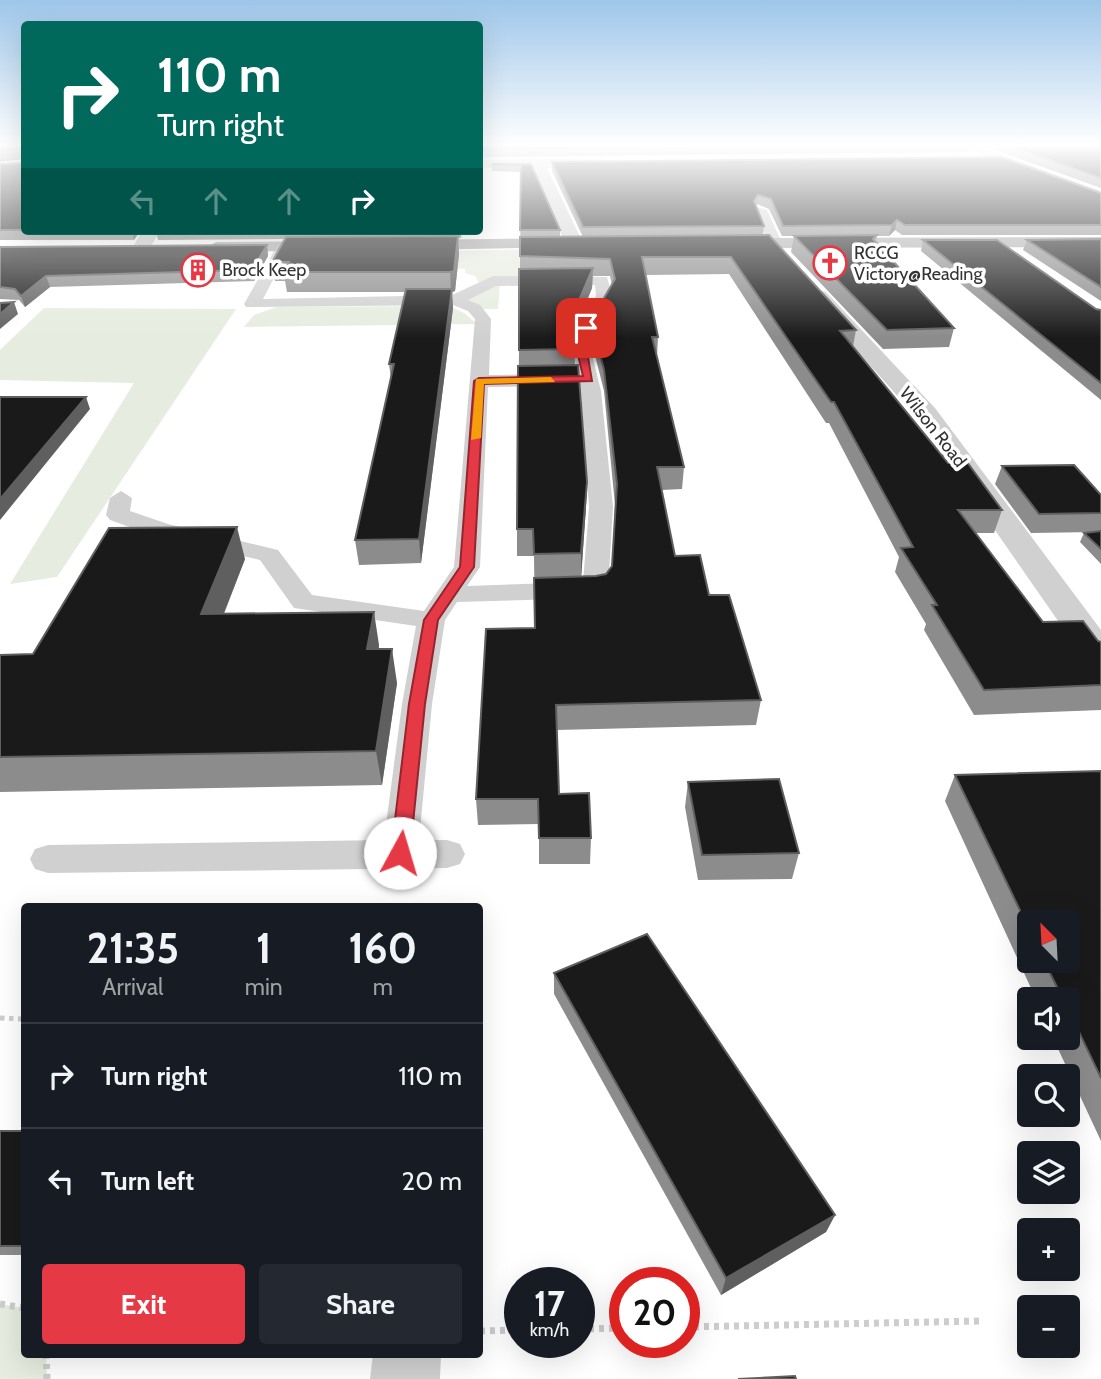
<!DOCTYPE html>
<html lang="en">
<head>
<meta charset="utf-8">
<style>
	body { margin:0; font-family:Cabin,sans-serif; background:#242831; color:#f1f3f6; height:100vh; display:flex; flex-direction:column; font-size:26px; white-space:nowrap }
	* { box-sizing:border-box; margin:0 }
	p { font-size:23px; color:#9ea1a6 }
	.icon { flex:none; width:38px; height:38px; fill:none; stroke:currentColor; stroke-width:2; stroke-linecap:round; stroke-linejoin:round }
	.map { position:relative; flex:1; overflow:hidden }
	.panel { position:absolute; left:21px; top:903px; width:462px; height:455px; display:flex; flex-direction:column; background:#171b24; border-radius:7px; box-shadow:0 7px 28px #0002 }
	.panel>* { flex:none }
	.guide { position:absolute; left:21px; top:21px; width:462px; height:214px; border-radius:7px; box-shadow:0 7px 28px #0002; background:#00695c; color:#fff; overflow:hidden }
	.needle { width:46px; rotate:336deg }
	.fabs { position:absolute; left:1017px; top:910px; display:grid; gap:14px }
	.fabs a { display:grid; place-items:center; width:63px; height:63px; border-radius:7px; background:#171b24; box-shadow:0 7px 28px #0002; font-size:35px }
	.speed { position:absolute; left:504px; top:1267px; display:flex; gap:14px; font-size:35px; font-weight:700; text-align:center }
	.speed>* { display:grid; place-content:center; width:91px; height:91px; border-radius:50%; background:#171b24; box-shadow:0 7px 28px #0002; line-height:1 }
	.speed small { font-size:18px; font-weight:400 }
	.speed .limit { border:10px solid #d22; background:#fff; color:#111 }
	.pin { position:absolute; display:grid; place-items:center; width:60px; height:60px; color:#fff; margin:-30px; border-radius:14px; box-shadow:0 4px 10px #0006 }
	.me { position:absolute; width:77px; margin:-38px; rotate:6deg; stroke-linejoin:round; filter:drop-shadow(0 0 5px #0008) }
	.turn { display:flex; align-items:center; gap:24px; height:147px; padding:0 21px; font-size:32px }
	.turn .icon { width:91px; height:91px; stroke-width:2.5 }
	.turn b { display:block; font-size:49px; line-height:60px }
	.lanes { display:flex; align-items:center; height:66px; padding:0 21px; background:#0003; justify-content:center; gap:35px; direction:ltr }
	.lanes .off { opacity:.35 }
	.eta { display:flex; justify-content:space-evenly; align-items:center; height:119px; text-align:center }
	.eta b { font-size:42px; font-weight:800; line-height:49px }
	.button { display:flex; gap:14px; margin-top:auto; padding:14px 21px }
	.button a { flex:1; height:80px; border-radius:7px; background:#e63946; color:#fff; font-size:28px; font-weight:800; line-height:80px; text-align:center }
	.button a+a { background:#242831; color:#f1f3f6 }
	ul { padding:0; list-style:none }
	li { display:flex; align-items:center; gap:21px; height:105px; padding:0 21px; border-top:2px solid #363941 }
	li div { flex:1 }
	li b { display:block; font-size:26px }
	li em { font-style:normal }
	.map>svg:first-child { display:block }
</style>
</head>
<body>
<div class="map">
<svg width="1101" height="1379" viewBox="0 0 1101 1379">
	<rect width="100%" height="100%" fill="#fff"/>
	<!-- green -->
	<g fill="#e6ecdf">
		<path d="M561,249L565,276L500,283L498,309H467L454,297L484,291L475,276L465,273V269L398,265L367,252Z"/>
		<path d="M449,306L464,313L477,324L244,327L254,315L277,307Z"/>
		<path d="M44,308L236,309L57,577L10,584L134,383L0,380V350Z"/>
		<path d="M0,1304L24,1308V1354L46,1355L47,1379H0Z"/>
	</g>
	<g fill="none" stroke-linecap="round" stroke-linejoin="round">
		<!-- path-far1 -->
		<path stroke="#cdcdcd" stroke-width="5" stroke-dasharray="4.5 4.5" stroke-linecap="butt" d="M0,1018L24,1019"/>
		<!-- path -->
		<g stroke="#cdcdcd" stroke-width="7" stroke-dasharray="5 5" stroke-linecap="butt">
			<path d="M0,1304L24,1308"/>
			<path d="M684,1327L982,1321"/>
			<path d="M579,1329L625,1328"/>
			<path d="M480,1331L520,1330"/>
			<path d="M46,1354L47,1379"/>
		</g>
		<!-- lane -->
		<g fill="#d0d0d0" fill-rule="evenodd">
			<path d="M756,207L767,210L782,243L780,246L768,243L755,210Z"/>
			<path d="M284,242L291,246L263,299L452,295L493,276L607,277L612,296L594,328L591,351L601,391L613,507L608,590L604,596L595,598L457,602L445,620L432,704L419,840H447L460,844L465,854L460,864L447,868L48,873L35,869L30,859L35,849L48,845L384,840L402,704L416,626L294,608L260,560L152,535L110,520L106,515L110,498L121,491L132,498L130,511L168,524L278,550L312,595L424,611L454,567L475,319L468,311L453,305L246,307L244,304L277,246ZM595,285L596,296L578,328L573,351L581,391L589,507L583,582L467,586L480,567L488,387L559,386L568,380L559,374L489,375L491,319L480,305L468,300L496,286Z"/>
		</g>
		<!-- street -->
		<g fill="#d0d0d0" fill-rule="evenodd">
			<path d="M956,145H975L1101,191V201Z"/>
			<path d="M536,159H603L610,163L603,167L547,168L583,243L580,247L574,248L565,243L533,168H480V160Z"/>
			<path d="M142,231H160L148,251L142,252L133,247Z"/>
			<path d="M819,290L826,292L935,408L1101,630V668L1088,664L917,418L812,300L809,296L812,292Z"/>
			<path d="M373,1354H441L440,1379H370Z"/>
		</g>
		<!-- primary -->
		<g fill="#ababab" fill-rule="evenodd">
			<path d="M1101,237V247L723,248L714,243L723,238Z"/>
			<path d="M572,238L578,239L581,243L578,247L408,250L399,245L408,240Z"/>
			<path d="M334,241L340,242L343,246L340,250L216,252L207,247L216,242Z"/>
		</g>
	</g>
	<!-- wall -->
	<g fill="#8c8c8c" fill-rule="evenodd">
		<path d="M24,145V231H140L134,240H0V164L23,163Z"/>
		<path d="M480,145H971L968,152L480,157V160Z"/>
		<path d="M981,145H1101V188Z"/>
		<path d="M552,162L1101,193V235H902L895,230L889,236H877L876,242L954,328L949,347L883,349L791,252L794,236H782L769,209L757,204L756,206L764,226L763,235L856,330L853,346L948,463L1002,510L994,533H975L1043,622L1101,642V710L974,715L924,630L926,624L895,572L899,557L829,423H826L729,274L646,275L658,337L657,356L684,467L682,489L662,490L675,556L709,595L761,700L756,725L557,730L559,794L591,838L590,864H539V824L478,825L476,799L535,628L534,556H517V529L521,172L492,171V164H531L560,230V237H583L552,171ZM593,276H610L612,285L594,331V351L604,391L615,505L612,566L606,574L596,576L581,577L586,507L587,482L575,365L574,332L592,288Z"/>
		<path d="M156,231H462L461,238H458L459,254L455,291L452,292L453,308L421,563L359,565L355,540L391,379L389,364L406,292H287L285,281H275L272,262L285,239L158,240Z"/>
		<path d="M1101,239V301L1023,250L1027,240Z"/>
		<path d="M923,240L1096,309L1101,310V400L921,251Z"/>
		<path d="M267,245L268,256L254,281L50,287L25,307L19,300L0,299V247Z"/>
		<path d="M1002,466L1101,495V564L1080,542L1084,533L1096,532L1031,533L995,484Z"/>
		<path d="M245,559L224,614L379,645V649L397,683L382,785L0,792V655L33,654Z"/>
		<path d="M1101,771V1141L1053,1038H1068V999H1036L945,801L955,775ZM1029,922L1068,961H1029Z"/>
		<path d="M688,782L799,853L792,879L698,880L685,807Z"/>
		<path d="M554,973L835,1215L826,1232L721,1295L554,994Z"/>
		<rect x="0" y="1131" width="24" height="124"/>
	</g>
	<!-- shaded-wall -->
	<g fill="#5f5f5f">
		<path d="M21,151L24,159L0,162V153Z"/>
		<path d="M897,220L895,230L889,236L892,225Z"/>
		<path d="M132,231H140L134,240Z"/>
		<path d="M458,236L459,254L455,291L452,292L453,308L421,563L419,539L451,291L450,272Z"/>
		<path d="M267,245L268,256L254,281L252,270Z"/>
		<path d="M593,268L592,288L573,335V314Z"/>
		<path d="M46,276L50,287L25,307L21,296Z"/>
		<path d="M14,302L18,314L0,329V314Z"/>
		<path d="M86,397L90,409L0,520V499Z"/>
		<path d="M587,482L586,507L581,579V553Z"/>
		<path d="M237,527L245,559L210,648L201,614Z"/>
		<path d="M374,612L379,645L373,683L367,649Z"/>
		<path d="M392,649L397,683L382,785L376,751Z"/>
		<path d="M835,1215L826,1232L721,1295L726,1278Z"/>
	</g>
	<!-- building -->
	<g fill="#1a1a1a" stroke="#5f5f5f" stroke-width="2">
		<path d="M0,145H24V230H0V164L23,163L21,151L0,153Z"/>
		<path d="M480,145H897L480,150Z"/>
		<path d="M1007,145H1101V178Z"/>
		<path d="M1001,157L1101,193V225H905L897,220L892,225L783,226L771,199L758,195L754,201L764,226L583,227L552,162Z"/>
		<path d="M492,164H531L560,230H520L521,166Z"/>
		<path d="M769,235L856,330L840,331L948,463L967,462L1002,510H958L1043,622L1083,621L1098,641L1101,642V685L984,690L932,605H937L901,548L913,547L834,402H831L731,257H642L658,337H652L684,467H657L675,556L700,555L709,595H729L761,700L556,705L559,794L589,793L591,838H539L538,799H476L486,629L535,628L534,578L596,576L606,574L612,566L617,484L604,370L594,331L597,310L615,279L610,259L520,256V237Z"/>
		<path d="M877,235L873,239L954,328L887,330L794,236Z"/>
		<path d="M458,236L454,271L450,272H284L289,262H272L286,237Z"/>
		<path d="M1101,239V287L1027,240Z"/>
		<path d="M923,240H997L1096,309L1101,310V383Z"/>
		<path d="M267,245L252,270L46,276L21,296L15,289L0,287V247Z"/>
		<path d="M593,268L573,314L575,349L519,350V269Z"/>
		<path d="M406,289H452L419,539L355,540L394,364H389Z"/>
		<path d="M14,302L0,314V303Z"/>
		<path d="M578,365L587,482L581,553L534,554L533,529H517L518,366Z"/>
		<path d="M0,397H86L0,499Z"/>
		<path d="M1074,465L1101,495V513L1039,514L1002,466Z"/>
		<path d="M237,527L201,614L374,612L367,649H392L376,751L0,757V655L33,654L109,528Z"/>
		<path d="M1101,531V549L1084,533Z"/>
		<path d="M1101,771V1078L1068,1009V999H1063L1044,961H1068V922H1029V929L955,775Z"/>
		<path d="M779,779L799,853L702,855L688,782Z"/>
		<path d="M647,934L835,1215L726,1278L554,973Z"/>
		<rect x="0" y="1131" width="24" height="115"/>
		<path d="M795,1376L796,1379H738Z"/>
	</g>
	<!-- sky -->
	<linearGradient id="sky" x2="0" y2="1"><stop stop-color="#9ec6ea"/><stop offset="0.43" stop-color="#fff"/><stop offset="1" stop-color="#fff" stop-opacity="0"/></linearGradient>
	<rect width="1101" height="338" fill="url(#sky)"/>
	<!-- route -->
	<path fill="#e63946" stroke="#96252e" stroke-width="2" d="M586,326L590,328L587,351L592,381L484,384L474,567L438,620L425,704L410,853L400,861L393,859L391,853L409,704L424,620L460,567L474,381L479,378L583,376L577,351L581,328Z"/>
	<!-- slow -->
	<path fill="#f59e0b" d="M551,377L555,382L484,384L481,438L471,440L476,379Z"/>
	<!-- icons -->
	<defs>
		<symbol id="church-ring" viewBox="-11 -11 22 22"><circle r="9.5" fill="#fff" stroke="#e63946" stroke-width="1.5"/><path d="M-1.2-6h2.4v3.5h3.3v2.4h-3.3V6h-2.4V-.1h-3.3v-2.4h3.3Z" fill="#e63946"/></symbol>
		<symbol id="building-ring" viewBox="-11 -11 22 22"><circle r="9.5" fill="#fff" stroke="#e63946" stroke-width="1.5"/><path d="M-4-6H4V6H1V3H-1V6H-4ZM-2.5-4.3h1.7v1.8h-1.7ZM.8-4.3h1.7v1.8H.8ZM-2.5-1h1.7V.8h-1.7ZM.8-1h1.7V.8H.8Z" fill="#e63946"/></symbol>
	</defs>
	<g fill-rule="evenodd">
		<use href="#church-ring" x="811" y="244" width="38" height="38"/>
		<use href="#building-ring" x="179" y="251" width="38" height="38"/>
	</g>
	<g text-anchor="middle" dominant-baseline="central" stroke-width="7" stroke-linejoin="round" paint-order="stroke">
		<!-- far-poi labels -->
		<g font-size="18" fill="#333" stroke="#fff" text-anchor="start">
			<text x="854" y="253">RCCG<tspan x="854" dy="21">Victory@Reading</tspan></text>
			<text x="222" y="270">Brock Keep</text>
		</g>
		<!-- far-street labels -->
		<g font-size="18" fill="#333" stroke="#fff">
			<text transform="translate(933 427) rotate(52)">Wilson Road</text>
		</g>
	</g>
</svg>
<div class="fabs">
<a><svg class="needle" viewBox="-14 -14 28 28"><path d="M0-13l5 13h-10z" fill="#e53935"/><path d="M0 13l5-13h-10z" fill="#9ea1a6"/></svg></a>
<a><svg class="icon" aria-label="sound" viewBox="0 0 24 24"><path d="M4 9h4l5-4v14l-5-4H4zM17 9q2 3 0 6"/></svg></a>
<a><svg class="icon" aria-label="search" viewBox="0 0 24 24"><circle cx="10" cy="10" r="6"/><path d="M15 15l6 6"/></svg></a>
<a><svg class="icon" aria-label="layers" viewBox="0 0 24 24"><path d="M12 4l9 5-9 5-9-5zM3 14l9 5 9-5"/></svg></a>
<a>+</a>
<a>−</a>
</div>
<div class="speed"><div>17<small>km/h</small></div><div class="limit">20</div></div>
<div class="pin" style="left:586px;top:328px;background:#d93025"><svg class="icon" aria-label="arrive" viewBox="0 0 24 24"><path d="M6 21V4h12l-3 4 3 4H6"/></svg></div>
<svg class="me" style="left:400px;top:853px" viewBox="-20 -20 40 40"><circle r="19" fill="#fff"/><path d="M0-13L10 11 0 6-10 11z" fill="#e63946"/></svg>
<div class="guide">
<div class="turn"><svg class="icon" aria-label="right" viewBox="0 0 24 24"><path d="M7 20v-9h11M14 6l5 5-5 5"/></svg><div><b>110 m</b>Turn right</div></div>
<div class="lanes"><svg class="icon off" aria-label="left" viewBox="0 0 24 24"><path d="M17 20v-9H6M10 6l-5 5 5 5"/></svg><svg class="icon off" aria-label="ahead" viewBox="0 0 24 24"><path d="M12 20V5M6 11l6-6 6 6"/></svg><svg class="icon off" aria-label="ahead" viewBox="0 0 24 24"><path d="M12 20V5M6 11l6-6 6 6"/></svg><svg class="icon" aria-label="right" viewBox="0 0 24 24"><path d="M7 20v-9h11M14 6l5 5-5 5"/></svg></div>
</div>
<section class="panel">
<div class="eta">
<div><b>21:35</b><p>Arrival</p></div>
<div><b>1</b><p>min</p></div>
<div><b>160</b><p>m</p></div>
</div>
<ul>
<li><svg class="icon" aria-label="right" viewBox="0 0 24 24"><path d="M7 20v-9h11M14 6l5 5-5 5"/></svg><div><b>Turn right</b></div><em>110 m</em></li>
<li><svg class="icon" aria-label="left" viewBox="0 0 24 24"><path d="M17 20v-9H6M10 6l-5 5 5 5"/></svg><div><b>Turn left</b></div><em>20 m</em></li>
</ul>
<div class="button"><a>Exit</a><a>Share</a></div>
</section>
</div>
</body>
</html>
